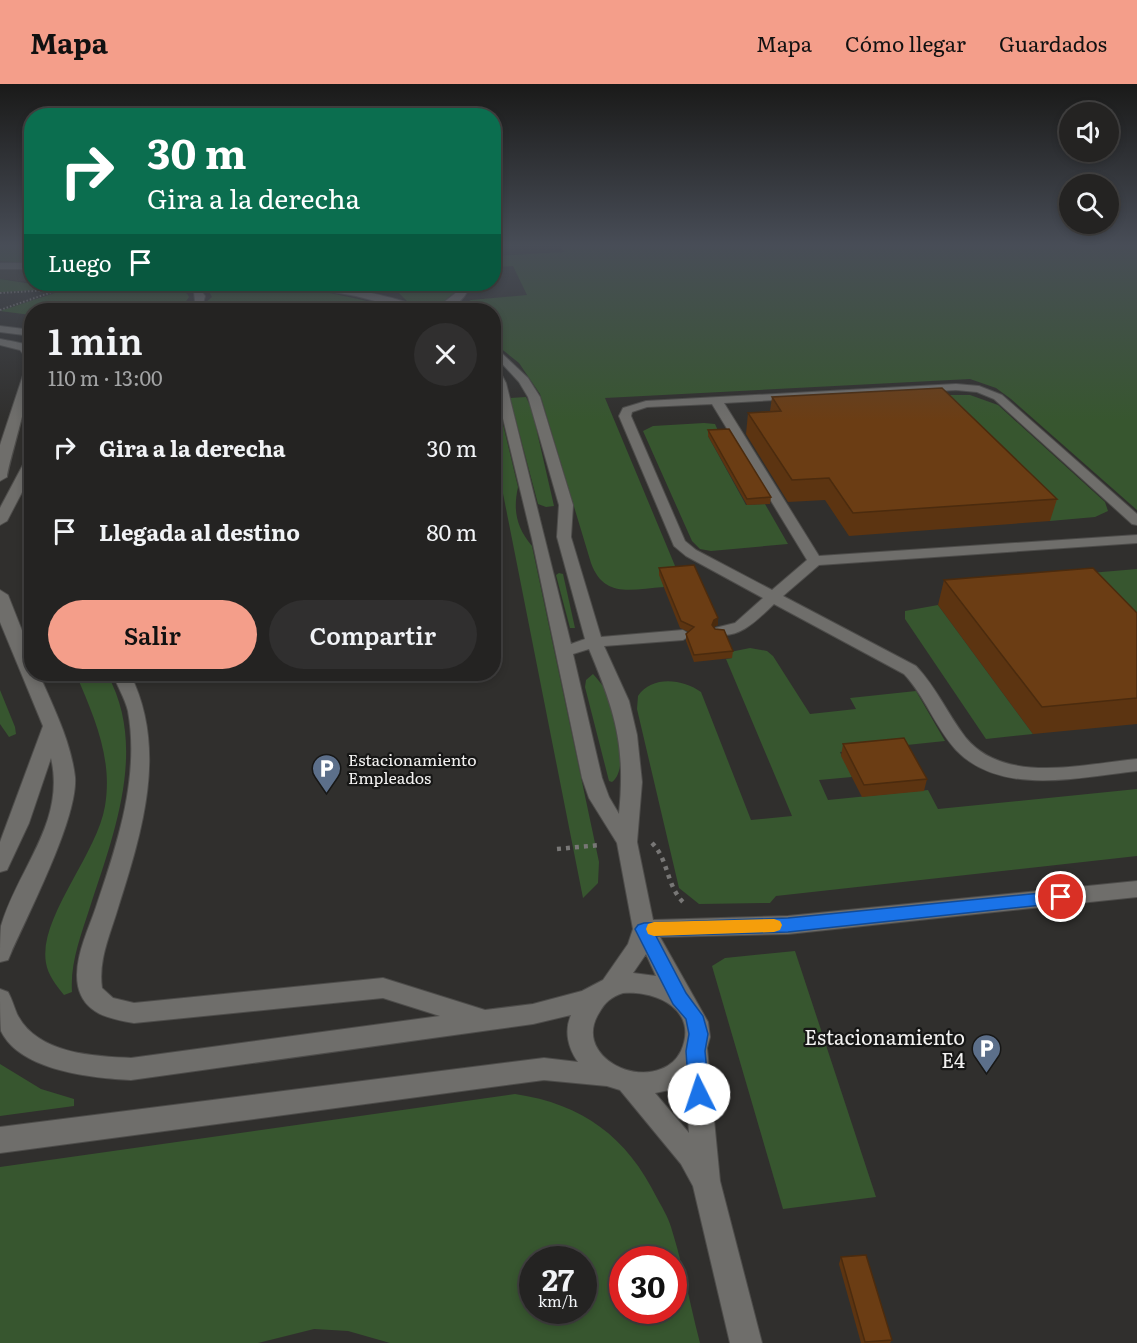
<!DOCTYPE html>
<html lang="es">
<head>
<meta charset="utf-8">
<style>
	body { margin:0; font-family:Literata,serif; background:#302f2f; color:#f1f3f6; height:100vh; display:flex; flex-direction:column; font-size:22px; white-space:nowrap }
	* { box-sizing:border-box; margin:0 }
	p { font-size:20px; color:#a3a4a5 }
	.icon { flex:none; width:33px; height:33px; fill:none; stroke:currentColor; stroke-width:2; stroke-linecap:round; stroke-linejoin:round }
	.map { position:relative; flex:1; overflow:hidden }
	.details { position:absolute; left:24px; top:219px; width:477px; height:378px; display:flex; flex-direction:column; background:#242322; border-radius:24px; box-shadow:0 3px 9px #0003,0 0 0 2px #414040 }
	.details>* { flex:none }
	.top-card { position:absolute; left:24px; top:24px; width:477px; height:183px; border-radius:24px; box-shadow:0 3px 9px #0003,0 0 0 2px #414040; background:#0b6e4f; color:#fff; overflow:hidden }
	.buttons { position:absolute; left:1059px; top:18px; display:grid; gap:12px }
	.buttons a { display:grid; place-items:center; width:60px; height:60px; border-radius:50%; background:#242322; box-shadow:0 3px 9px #0003,0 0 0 2px #414040; font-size:30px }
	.speed { position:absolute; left:519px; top:1162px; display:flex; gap:12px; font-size:30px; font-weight:700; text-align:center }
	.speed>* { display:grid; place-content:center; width:78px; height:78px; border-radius:50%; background:#242322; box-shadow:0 3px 9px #0003,0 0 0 2px #414040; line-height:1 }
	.speed small { font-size:15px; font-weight:400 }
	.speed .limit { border:9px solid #d22; background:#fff; color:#111 }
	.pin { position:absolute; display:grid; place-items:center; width:51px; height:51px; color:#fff; margin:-26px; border:3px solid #fff; border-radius:50%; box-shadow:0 2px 6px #0007 }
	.me { position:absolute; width:66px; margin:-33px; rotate:356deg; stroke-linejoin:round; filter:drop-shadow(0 0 4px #0008) }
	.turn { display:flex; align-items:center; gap:21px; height:126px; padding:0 24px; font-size:27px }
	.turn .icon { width:78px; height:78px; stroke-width:2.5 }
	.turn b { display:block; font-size:42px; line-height:51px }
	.then { display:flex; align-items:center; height:57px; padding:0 24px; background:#0003; gap:12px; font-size:22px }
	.round { display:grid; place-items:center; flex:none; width:63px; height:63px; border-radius:32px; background:#302f2f }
	.overview { display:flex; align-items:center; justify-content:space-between; height:102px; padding:0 24px }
	h1 { font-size:36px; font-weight:600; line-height:45px }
	.primary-button { display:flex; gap:12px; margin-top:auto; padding:12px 24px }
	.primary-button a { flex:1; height:69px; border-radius:36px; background:#f49e8a; color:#111; font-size:24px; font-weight:600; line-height:69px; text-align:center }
	.primary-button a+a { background:#302f2f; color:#f1f3f6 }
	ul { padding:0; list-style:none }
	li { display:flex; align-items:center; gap:18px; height:84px; padding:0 24px }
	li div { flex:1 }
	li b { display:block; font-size:22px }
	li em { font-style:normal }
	header { display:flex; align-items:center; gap:36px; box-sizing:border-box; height:84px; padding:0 30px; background:#f49e8a; color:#111 }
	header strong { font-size:28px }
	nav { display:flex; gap:33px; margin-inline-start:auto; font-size:21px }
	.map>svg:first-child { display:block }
</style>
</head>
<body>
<header>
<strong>Mapa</strong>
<nav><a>Mapa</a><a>Cómo llegar</a><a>Guardados</a></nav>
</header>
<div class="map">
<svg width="1137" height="1259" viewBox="0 0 1137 1259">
	<rect width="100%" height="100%" fill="#302f2d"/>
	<!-- built -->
	<path fill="#3c3931" d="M0,163L31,164V198L0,195Z"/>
	<!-- green -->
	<g fill="#37562f" fill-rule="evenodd">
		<path d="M0,160H31V179L0,177Z"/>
		<path d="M559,160H1137V426L1011,315L996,304L970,295L605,314L678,489L660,491L664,503C632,505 604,515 591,479L540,310L519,279L494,259V226H452L471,216L527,211L513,182L494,183V172L565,168Z"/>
		<path d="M0,195L32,200H89L84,203L5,208H0Z"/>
		<path d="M95,200C116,200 180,193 189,213L184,220L166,226H32L31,231L0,227L61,207L87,205Z"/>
		<path d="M205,200C247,190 355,212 399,226H197L212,213Z"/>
		<path d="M368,200H451L454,209L443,218L424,221L407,217L396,206Z"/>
		<path d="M945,311H970L998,321L1105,418L1108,427L1095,433L1050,437Z"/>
		<path d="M526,313L532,326L554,422L546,423L538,420L510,314Z"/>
		<path d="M494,315H497L518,403C513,426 516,443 532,462L599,778L598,799L583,814L494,364Z"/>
		<path d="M704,339L715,340L720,351L708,352L746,421L765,420L788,460L711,467L700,465L692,457L643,347L653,342Z"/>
		<path d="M1137,485V552L1078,490Z"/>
		<path d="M559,489L563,490L575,544H570L556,491Z"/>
		<path d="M938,521L1033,650L986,655L905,535V527Z"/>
		<path d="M750,564L767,567L773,572L810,630L856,625L850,614L916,607L945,657L840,668L852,693L819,696L828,716L928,706L938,725L1137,705V772L776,812L770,819L699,820L679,804L637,625L638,612C652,591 683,595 701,608L751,736L792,732L726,575L732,574L730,568Z"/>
		<path d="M76,590H107C148,663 114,750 90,823C81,851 70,879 72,908L64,911C56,901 48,891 46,879C38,834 97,771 105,722C113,674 94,633 76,590Z"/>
		<path d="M593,590C600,598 608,607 611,617C617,635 629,686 612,698L609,697L585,603L586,596Z"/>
		<path d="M0,606L15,643L16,650L9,653L0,640Z"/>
		<path d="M795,867L876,1113L783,1125L712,882L725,874Z"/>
		<path d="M0,980L41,1005L74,1015V1022L0,1032Z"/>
		<path d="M515,1010C583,1020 627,1053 657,1114C662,1123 668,1133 671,1143C683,1181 690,1221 700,1259H390L348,1247L314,1245L258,1259H0V1083ZM532,1176H584V1227H532ZM622,1176H674V1227H622Z"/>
	</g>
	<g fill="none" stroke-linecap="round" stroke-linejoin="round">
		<defs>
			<g id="minor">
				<rect x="0" y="179" width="32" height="6"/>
				<path d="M187,200H196L205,212L203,220L192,226H181L195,217L194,208Z"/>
				<path d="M288,200C313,197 404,212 423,226H409L356,212Z"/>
				<path d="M454,200H463L467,208C460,221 447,226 434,226L457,208Z"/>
				<path d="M0,242L32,246V252L0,248Z"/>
				<path d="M0,255C8,257 27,258 30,265C40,283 11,368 7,393L0,397V361L28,276L20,266L0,261Z"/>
				<path d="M494,262L528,294L540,313L573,421L571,453L601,553L683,546L691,551L683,556L604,562L629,617L637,651L642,698L637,758L653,836L788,832L1137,797V813L788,850L660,853L708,938L710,953L707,964L720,1097L762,1259H730L693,1102L681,1080L620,1006L607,1002L544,996L0,1069V1043L544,974L578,978C568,964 564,947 571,931L533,940L131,996C93,994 20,987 1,947C0,936 0,917 0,905L8,908C12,915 14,923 17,930C37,970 93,972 131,974L440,932L383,914L134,939C110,935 84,930 78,902C73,876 88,847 96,823C117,761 140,693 128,627C125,614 117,602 113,590H130C168,665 142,748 118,824C110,851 98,876 102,904L113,914L134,919L383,894L485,926L533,920L582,907L603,896L628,860L633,845L617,759L589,714L582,694L532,455L494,297V283L498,284L506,299L571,560L585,555L557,453L559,421L528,313L519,298L494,271ZM589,565C615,627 626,662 619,730L609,713L602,694L573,570ZM646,870L656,892L633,889ZM623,909C658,906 699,927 681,967C677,975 670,982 661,985C627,999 575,967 599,929C605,918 611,913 623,909ZM686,997L689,1049L655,1009L674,1005Z"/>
				<path d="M956,300L979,302L1002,311L1137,430V441L1132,440L994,315L977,308L956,306L724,319L819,472L1137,451V459L819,481L783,512L916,582C937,604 948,631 966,654C1005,701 1084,680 1137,675V687C1080,693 1001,713 956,666C935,643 925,612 904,590L774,520C758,535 740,556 715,550L713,547L715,544L735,539L763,514L686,472L674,462L619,332L623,324L646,317ZM712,320L807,476L772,506L696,466L685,457L631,332L632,328L647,323Z"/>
				<path d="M32,371V389L7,437L0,441V424L26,375Z"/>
				<path d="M0,506L8,511L32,572V590H39C53,622 71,658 75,693C78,734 29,828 11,869L8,876L0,878C0,867 0,852 1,842C18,784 66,738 51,674L29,739L7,786L0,788V758L43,642L0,538Z"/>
			</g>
		</defs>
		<!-- minor casing -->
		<use href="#minor" stroke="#4d4c4a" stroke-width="2"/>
		<!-- path-far1 -->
		<g stroke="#787776" stroke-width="2" stroke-dasharray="1.5 2" stroke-linecap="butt">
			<path d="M0,209L85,204L92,200"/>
			<path d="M0,226L52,208"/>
		</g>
		<!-- path -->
		<g stroke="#787776" stroke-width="4.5" stroke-dasharray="4 5" stroke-linecap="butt">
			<path d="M652,759C669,776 666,802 684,819"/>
			<path d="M557,765L600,761"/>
		</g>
		<!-- minor -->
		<use href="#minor" fill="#6f6e6b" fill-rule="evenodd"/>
	</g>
	<!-- wall -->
	<g fill="#5c3411">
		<path d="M772,313L1057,415L1050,437L849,452L825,416L788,418L746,350L748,329L770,327Z"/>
		<path d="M708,346L771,413L770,420L747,421L708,352Z"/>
		<path d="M659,484L718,534V541L713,543L733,567L732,574L694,578L686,557V550L689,548L680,544L659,491Z"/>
		<path d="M944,496L1137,529V640L1033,650L938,521Z"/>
		<path d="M843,660L927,695L924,707L862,713L841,672Z"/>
		<path d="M841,1173L892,1256L890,1259H861L839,1180Z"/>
	</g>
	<!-- shaded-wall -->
	<path fill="#4b2b0e" d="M718,534V541L713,543L712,541L714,536Z"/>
	<!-- building -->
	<g fill="#6b3d14" stroke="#4b2b0e" stroke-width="1.5">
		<path d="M942,304L1057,415L853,429L829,394L792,396L748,329L781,327L772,313Z"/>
		<path d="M729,345L771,413L747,415L708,346Z"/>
		<path d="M694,481L718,534L714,536L712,541L715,545L724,546L733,567L694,571L686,550L694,543L681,537L659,484Z"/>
		<path d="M1093,484L1137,529V614L1042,623L944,496Z"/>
		<path d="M904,654L927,695L864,701L843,660Z"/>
		<path d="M866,1171L892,1256L865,1258L841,1173Z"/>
	</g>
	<!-- sky -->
	<linearGradient id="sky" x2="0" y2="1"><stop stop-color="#1a1a19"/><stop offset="0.48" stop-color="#484d57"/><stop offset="1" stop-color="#484d57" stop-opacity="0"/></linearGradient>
	<rect width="1137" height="336" fill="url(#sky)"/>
	<!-- route -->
	<path fill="#1a73e8" stroke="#114b97" stroke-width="1.5" d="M1061,807L1069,813L1061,819L788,848L656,852L686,909L703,932L708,950L705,967L709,1010L706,1017L699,1019L692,1017L689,1010L686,967L689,950L686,935L673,920L635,845L638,841L644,839L788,834Z"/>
	<!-- slow -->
	<path fill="#f59e0b" d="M774,835L780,837L782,841L780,846L774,848L654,852L648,850L646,845L648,840L654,838Z"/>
	<!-- icons -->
	<defs>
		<symbol id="parking-pin" viewBox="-11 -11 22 30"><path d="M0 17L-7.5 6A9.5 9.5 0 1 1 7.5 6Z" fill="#5c6f8a" stroke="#171716"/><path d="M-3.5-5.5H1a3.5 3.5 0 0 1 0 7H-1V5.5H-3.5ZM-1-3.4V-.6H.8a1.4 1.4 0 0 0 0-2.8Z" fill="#fff"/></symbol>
	</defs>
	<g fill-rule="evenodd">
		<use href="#parking-pin" x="310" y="668" width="33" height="45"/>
		<use href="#parking-pin" x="970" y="948" width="33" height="45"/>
	</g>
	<g text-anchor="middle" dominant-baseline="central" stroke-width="4.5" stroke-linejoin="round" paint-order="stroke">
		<!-- poi labels -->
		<g font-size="16" fill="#f3f2f1" stroke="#171716" text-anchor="start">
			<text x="348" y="675">Estacionamiento<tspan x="348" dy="18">Empleados</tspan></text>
		</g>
		<!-- near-poi labels -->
		<g font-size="20" fill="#f3f2f1" stroke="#171716" text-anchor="end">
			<text x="965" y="952">Estacionamiento<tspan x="965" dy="23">E4</tspan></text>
		</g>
	</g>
</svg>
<div class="buttons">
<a><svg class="icon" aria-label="sound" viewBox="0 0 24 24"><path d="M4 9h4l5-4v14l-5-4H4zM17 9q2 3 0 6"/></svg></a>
<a><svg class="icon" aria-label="search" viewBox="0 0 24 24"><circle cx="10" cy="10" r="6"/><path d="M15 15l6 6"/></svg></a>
</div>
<div class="speed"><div>27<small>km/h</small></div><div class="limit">30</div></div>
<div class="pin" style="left:1061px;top:813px;background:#d93025"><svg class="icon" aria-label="arrive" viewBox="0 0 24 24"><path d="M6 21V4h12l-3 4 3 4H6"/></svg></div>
<svg class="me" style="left:699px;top:1010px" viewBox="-20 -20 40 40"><circle r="19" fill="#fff"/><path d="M0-13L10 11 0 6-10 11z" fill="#1a73e8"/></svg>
<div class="top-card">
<div class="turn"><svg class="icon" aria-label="right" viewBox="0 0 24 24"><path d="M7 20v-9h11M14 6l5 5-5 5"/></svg><div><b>30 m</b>Gira a la derecha</div></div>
<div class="then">Luego<svg class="icon" aria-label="arrive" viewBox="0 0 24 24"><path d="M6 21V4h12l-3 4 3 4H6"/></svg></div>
</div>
<section class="details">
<div class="overview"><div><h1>1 min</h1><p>110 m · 13:00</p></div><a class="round"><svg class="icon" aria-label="close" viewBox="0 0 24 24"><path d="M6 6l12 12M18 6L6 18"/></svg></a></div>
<ul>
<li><svg class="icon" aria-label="right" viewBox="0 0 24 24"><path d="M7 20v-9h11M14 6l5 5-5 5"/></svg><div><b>Gira a la derecha</b></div><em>30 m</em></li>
<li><svg class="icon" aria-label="arrive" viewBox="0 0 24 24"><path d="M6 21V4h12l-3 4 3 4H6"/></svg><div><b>Llegada al destino</b></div><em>80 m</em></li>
</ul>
<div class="primary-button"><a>Salir</a><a>Compartir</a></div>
</section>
</div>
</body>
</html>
